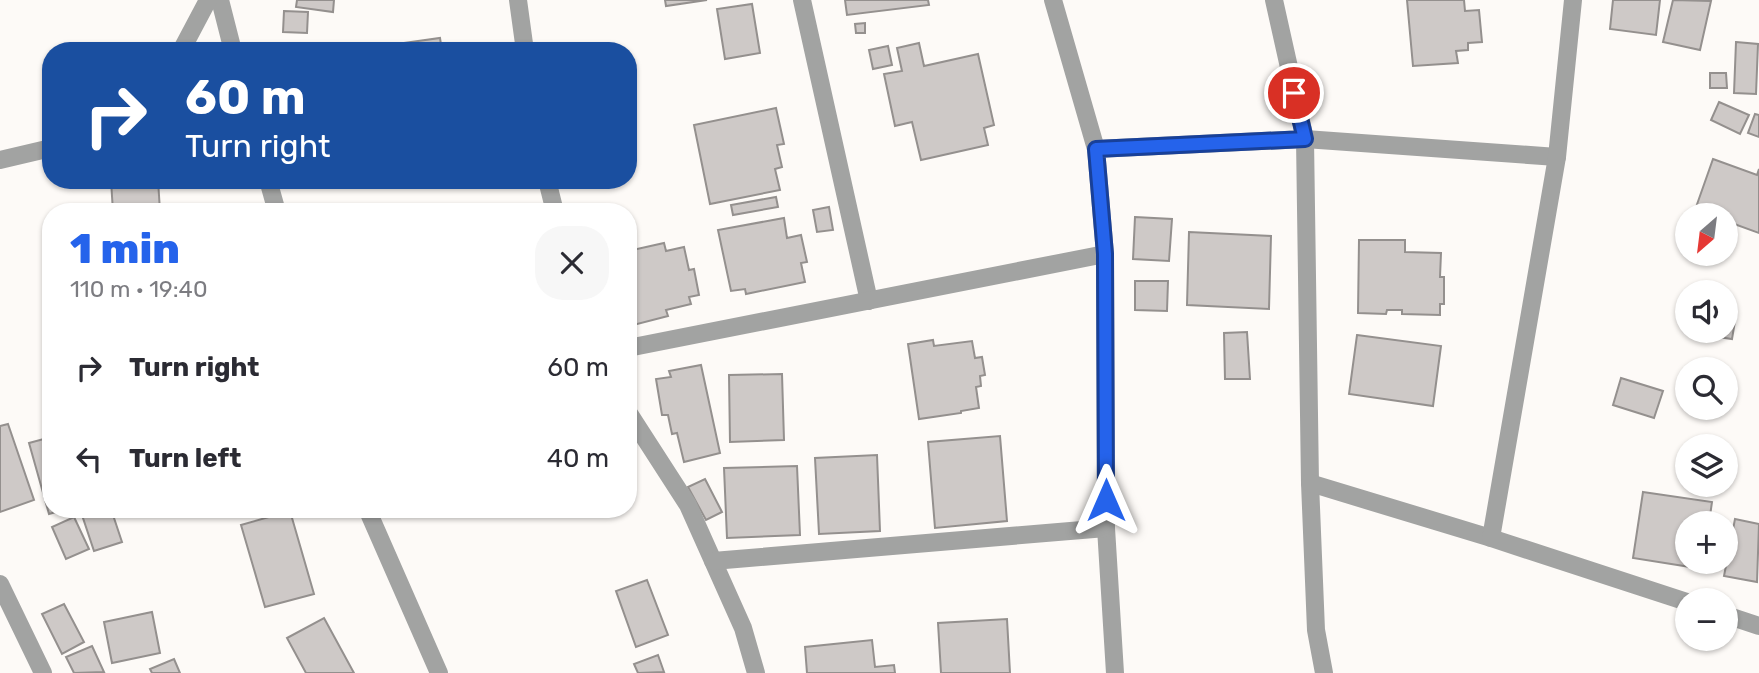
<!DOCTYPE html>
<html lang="en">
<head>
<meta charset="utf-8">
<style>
	body { margin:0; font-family:Rubik,sans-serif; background:#f7f7f7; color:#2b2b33; height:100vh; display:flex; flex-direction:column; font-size:26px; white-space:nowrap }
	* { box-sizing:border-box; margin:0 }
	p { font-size:23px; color:#7c7c81 }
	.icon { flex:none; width:38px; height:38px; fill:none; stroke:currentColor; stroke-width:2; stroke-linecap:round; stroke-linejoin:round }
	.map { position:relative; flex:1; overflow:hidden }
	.sheet { position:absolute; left:42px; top:203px; width:595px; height:315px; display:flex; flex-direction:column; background:#fff; border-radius:28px; box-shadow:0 2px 5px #0004 }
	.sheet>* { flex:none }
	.guide { position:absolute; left:42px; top:42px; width:595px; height:147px; border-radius:28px; box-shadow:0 2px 5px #0004; background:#1a4fa0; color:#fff; overflow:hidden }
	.needle { width:46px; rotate:208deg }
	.controls { position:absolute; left:1675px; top:203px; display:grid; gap:14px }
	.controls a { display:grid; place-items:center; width:63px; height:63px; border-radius:50%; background:#fff; box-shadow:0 2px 5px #0004; font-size:35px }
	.pin { position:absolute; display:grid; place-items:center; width:60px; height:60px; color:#fff; margin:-30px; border:4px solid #fff; border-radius:50%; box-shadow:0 2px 7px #0007 }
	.me { position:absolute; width:77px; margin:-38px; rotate:0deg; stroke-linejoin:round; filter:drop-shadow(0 0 5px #0008) }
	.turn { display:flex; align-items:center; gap:24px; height:147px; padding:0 28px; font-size:32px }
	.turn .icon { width:91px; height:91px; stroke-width:2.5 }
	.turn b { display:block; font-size:49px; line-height:60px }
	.round { display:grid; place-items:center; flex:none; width:74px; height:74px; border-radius:28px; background:#f7f7f7 }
	.headline { display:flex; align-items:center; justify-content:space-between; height:119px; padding:0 28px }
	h1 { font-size:42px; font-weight:800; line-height:52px; color:#2563eb }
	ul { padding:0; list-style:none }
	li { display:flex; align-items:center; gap:21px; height:91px; padding:0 28px }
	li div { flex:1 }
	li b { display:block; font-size:26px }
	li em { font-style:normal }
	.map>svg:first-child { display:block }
</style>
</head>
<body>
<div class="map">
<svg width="1759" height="673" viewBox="0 0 1759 673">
	<rect width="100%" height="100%" fill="#fdfaf7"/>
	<!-- building -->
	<g fill="#cec9c7" stroke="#94908e" stroke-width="2">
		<path d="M297,0H334L333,12L296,7Z"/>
		<path d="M665,0H707L666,6Z"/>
		<path d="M845,0H928L929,5L847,15Z"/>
		<path d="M1407,0H1464L1465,11L1479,10L1482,42L1468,43V50L1456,51L1458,63L1413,66Z"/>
		<path d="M1613,0H1660L1656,35L1610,29Z"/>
		<path d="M1673,0L1711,1L1700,50L1663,42Z"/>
		<path d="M752,4L760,53L725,59L717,9Z"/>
		<path d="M284,11L308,12L307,33L283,32Z"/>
		<path d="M865,23V33H856L855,24Z"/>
		<path d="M440,38L442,51H383L382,46Z"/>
		<path d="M1736,42L1758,44L1756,94L1734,93Z"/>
		<path d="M919,43L924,66L978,54L994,125L984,128L988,145L921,160L912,122L895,126L884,74L902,71L897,48Z"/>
		<path d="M888,46L892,65L873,69L869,50Z"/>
		<path d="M1710,73H1726L1727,88H1710Z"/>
		<path d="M1719,102L1749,115L1740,134L1711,120Z"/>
		<path d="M776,108L784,144L777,145L782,167L775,169L780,190L710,204L694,125Z"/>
		<path d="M1755,114L1759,115V137L1748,133Z"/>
		<path d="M1713,159L1757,175L1759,169V233L1726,221V215H1710L1695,210Z"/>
		<path d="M111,180H158L160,211L113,212Z"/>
		<path d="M776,197L778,207L733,215L731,205Z"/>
		<path d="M829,207L833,230L817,232L813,210Z"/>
		<path d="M1135,217L1172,219L1169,261L1133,259Z"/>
		<path d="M784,218L787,238L801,235L807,262L801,263L805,282L746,294L745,289L731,291L718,230Z"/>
		<path d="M1189,232L1271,236L1269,309L1187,305Z"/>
		<path d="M1359,240H1405V252L1441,253L1440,277H1444V304H1440V315L1402,314V310H1387L1386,314L1358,313Z"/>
		<path d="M664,243L666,251L684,247L689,270L694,269L699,295L689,297L691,304L666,310L668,316L633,325L635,328L628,330V251Z"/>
		<path d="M1135,281H1168L1167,311L1135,310Z"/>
		<path d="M1726,319L1735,321L1732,339L1704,335V331H1726Z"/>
		<path d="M1247,332L1250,379H1225L1224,333Z"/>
		<path d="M1357,335L1441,346L1433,406L1349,394Z"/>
		<path d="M933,340L934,346L972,341L975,358L982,357L985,375L980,376L981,386L976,387L979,408L961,411V413L919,419L908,344Z"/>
		<path d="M701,365L720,453L684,462L677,433L672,434L668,415H662L656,379L671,377L669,371Z"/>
		<path d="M782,374L784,440L730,442L729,375Z"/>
		<path d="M1621,378L1663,391L1654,418L1613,405Z"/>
		<path d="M8,424L34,500L0,512V426Z"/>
		<path d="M1000,436L1007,521L935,528L928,442Z"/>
		<path d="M51,437V509H67L49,514L29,443Z"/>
		<path d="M877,455L880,531L819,534L815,458Z"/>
		<path d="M797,466L800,535L727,538L724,468Z"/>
		<path d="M705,479L722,512L706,520L688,487Z"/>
		<path d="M1643,492L1712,502L1709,523H1687V562H1704L1703,569L1633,558Z"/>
		<path d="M98,509H111L122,542L94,551L82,515Z"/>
		<path d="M290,511L314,594L265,607L241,525Z"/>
		<path d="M74,517L89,549L66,559L52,527Z"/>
		<path d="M1735,519L1759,524L1757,582L1724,576Z"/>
		<path d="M647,580L668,635L636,647L616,591Z"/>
		<path d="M64,604L84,642L62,654L42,614Z"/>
		<path d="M152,612L160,653L112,663L104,622Z"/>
		<path d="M324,618L354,673H306L287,638Z"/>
		<path d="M1007,619L1010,673H941L938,623Z"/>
		<path d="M872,640L875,667L894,665L895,673H807L805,647Z"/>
		<path d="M92,646L104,672L74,673L66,657Z"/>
		<path d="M658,655L664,672L638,673L634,664Z"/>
		<path d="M174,659L180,673H152L150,669Z"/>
	</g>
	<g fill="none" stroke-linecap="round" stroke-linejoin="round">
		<!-- minor -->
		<g stroke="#a2a3a2" stroke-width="18">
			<path d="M220,0L233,51"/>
			<path d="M518,0L525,51"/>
			<path d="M802,0L869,301"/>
			<path d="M1053,0L1096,149L1105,254L1106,528L1115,673"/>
			<path d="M1274,0L1305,139L1310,483L1316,630L1324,673"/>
			<path d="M181,51L208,0"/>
			<path d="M1096,149L1305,139L1557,157"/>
			<path d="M0,160L51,148"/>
			<path d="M268,180L277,212"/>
			<path d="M547,180L555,212"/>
			<path d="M628,348L1105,254"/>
			<path d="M628,412L688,505L743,628L756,673"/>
			<path d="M1310,483L1491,538L1687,602"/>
			<path d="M367,509L439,673"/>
			<path d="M1491,538L1557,157L1573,0"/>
			<path d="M713,561L1106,528"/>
			<path d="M0,584L43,673"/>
			<path d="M1726,615L1759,626"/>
		</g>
	</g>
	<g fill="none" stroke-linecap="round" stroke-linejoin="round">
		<defs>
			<path id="route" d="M1106,500L1105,254L1096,149L1305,139L1294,93"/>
		</defs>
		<!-- route casing -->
		<use href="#route" stroke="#184099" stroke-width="18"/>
		<!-- route -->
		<use href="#route" stroke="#2563eb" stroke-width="12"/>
	</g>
</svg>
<div class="controls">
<a><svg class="needle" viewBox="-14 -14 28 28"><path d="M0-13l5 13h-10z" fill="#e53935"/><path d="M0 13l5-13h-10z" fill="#7c7c81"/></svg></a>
<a><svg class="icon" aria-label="sound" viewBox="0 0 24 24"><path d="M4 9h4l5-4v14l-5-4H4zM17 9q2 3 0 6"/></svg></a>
<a><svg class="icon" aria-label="search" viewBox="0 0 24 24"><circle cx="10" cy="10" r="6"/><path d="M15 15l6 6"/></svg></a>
<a><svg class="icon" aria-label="layers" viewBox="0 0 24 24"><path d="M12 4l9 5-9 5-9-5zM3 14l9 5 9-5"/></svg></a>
<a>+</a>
<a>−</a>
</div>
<div class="pin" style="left:1294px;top:93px;background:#d93025"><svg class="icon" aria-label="arrive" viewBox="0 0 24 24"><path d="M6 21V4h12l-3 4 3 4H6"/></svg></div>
<svg class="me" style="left:1106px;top:500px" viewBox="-20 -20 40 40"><path d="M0-17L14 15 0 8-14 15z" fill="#2563eb" stroke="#fff" stroke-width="4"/></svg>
<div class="guide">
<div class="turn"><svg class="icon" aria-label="right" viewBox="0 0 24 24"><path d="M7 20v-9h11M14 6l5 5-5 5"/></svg><div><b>60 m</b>Turn right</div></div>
</div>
<section class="sheet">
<div class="headline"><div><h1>1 min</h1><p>110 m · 19:40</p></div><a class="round"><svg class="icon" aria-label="close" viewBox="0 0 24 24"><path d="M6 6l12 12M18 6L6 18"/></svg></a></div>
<ul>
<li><svg class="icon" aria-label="right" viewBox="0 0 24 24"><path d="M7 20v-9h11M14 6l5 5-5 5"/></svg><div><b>Turn right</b></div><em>60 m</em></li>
<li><svg class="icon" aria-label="left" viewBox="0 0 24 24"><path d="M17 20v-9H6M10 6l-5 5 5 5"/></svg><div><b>Turn left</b></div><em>40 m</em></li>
</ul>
</section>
</div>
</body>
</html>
